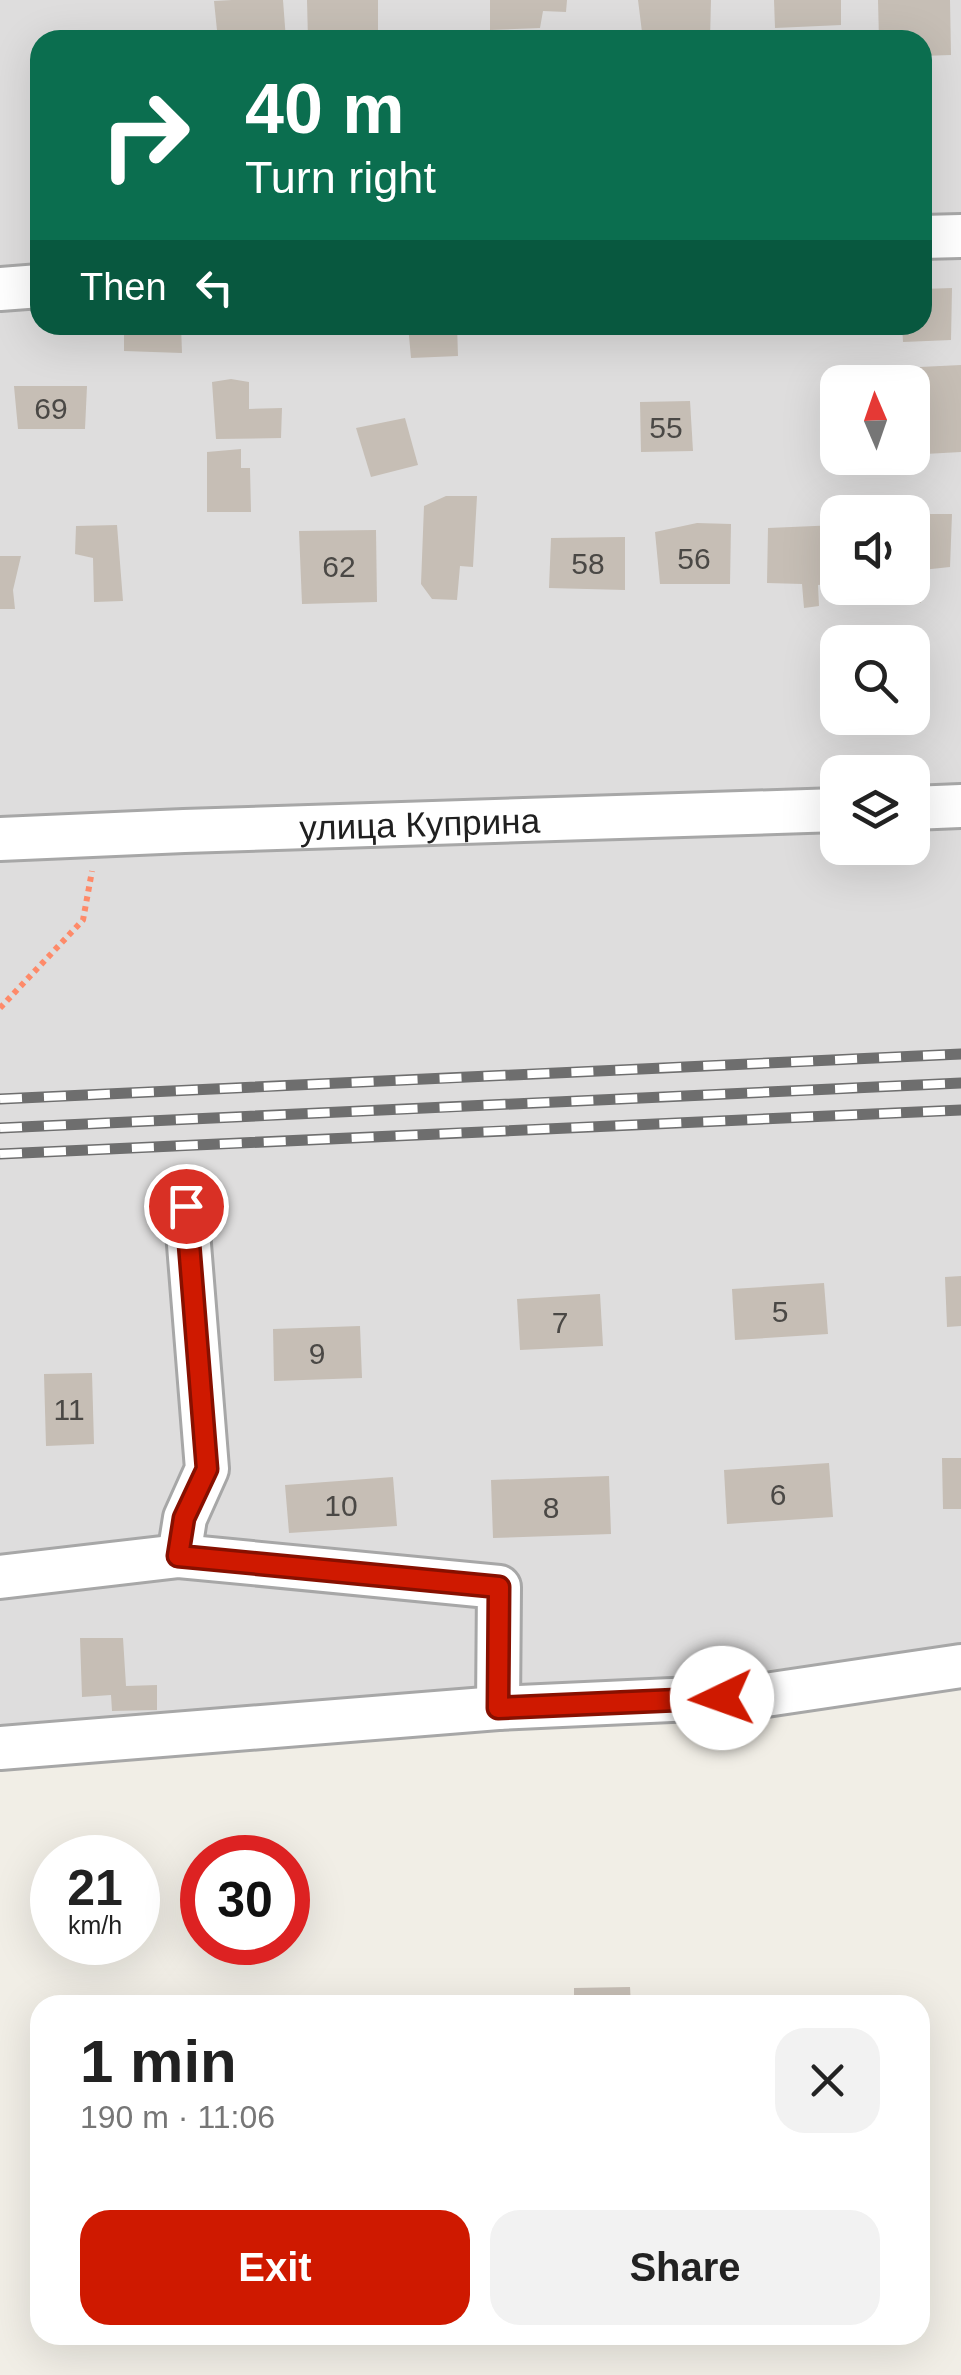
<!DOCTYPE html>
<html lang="en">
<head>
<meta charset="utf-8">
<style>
	body { margin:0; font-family:Arial,sans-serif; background:#f2f2f2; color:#222; height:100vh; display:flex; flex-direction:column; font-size:38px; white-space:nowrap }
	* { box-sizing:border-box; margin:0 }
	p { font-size:32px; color:#767676 }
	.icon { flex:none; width:55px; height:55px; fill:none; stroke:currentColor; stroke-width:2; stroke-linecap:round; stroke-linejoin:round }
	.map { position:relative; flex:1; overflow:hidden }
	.side { position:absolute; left:30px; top:1995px; width:900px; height:350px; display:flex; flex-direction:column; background:#fff; border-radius:30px; box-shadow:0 10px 40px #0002 }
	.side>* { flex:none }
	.banner { position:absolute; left:30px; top:30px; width:902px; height:305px; border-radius:30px; box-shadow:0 10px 40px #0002; background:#0b6e4f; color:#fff; overflow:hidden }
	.needle { width:65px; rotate:358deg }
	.tools { position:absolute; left:820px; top:365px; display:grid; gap:20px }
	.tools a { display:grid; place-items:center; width:110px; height:110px; border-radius:20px; background:#fff; box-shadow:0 10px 40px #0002; font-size:50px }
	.speed { position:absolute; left:30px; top:1835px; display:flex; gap:20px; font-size:50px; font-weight:700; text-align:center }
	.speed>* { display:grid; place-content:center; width:130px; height:130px; border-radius:50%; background:#fff; box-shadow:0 10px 40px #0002; line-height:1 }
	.speed small { font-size:25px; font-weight:400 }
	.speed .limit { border:15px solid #d22; background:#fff; color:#111 }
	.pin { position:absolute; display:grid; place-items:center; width:85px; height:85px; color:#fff; margin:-42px; border:5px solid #fff; border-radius:50%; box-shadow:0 2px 10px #0007 }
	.me { position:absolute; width:110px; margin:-55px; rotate:267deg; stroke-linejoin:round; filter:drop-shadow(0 0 8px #0008) }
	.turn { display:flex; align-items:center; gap:35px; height:210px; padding:0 50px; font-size:45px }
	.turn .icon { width:130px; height:130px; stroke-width:2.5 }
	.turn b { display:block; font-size:70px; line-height:85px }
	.then { display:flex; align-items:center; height:95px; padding:0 50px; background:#0003; gap:20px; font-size:38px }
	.round { display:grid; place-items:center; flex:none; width:105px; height:105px; border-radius:30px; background:#f2f2f2 }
	.head { display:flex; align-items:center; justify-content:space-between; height:170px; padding:0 50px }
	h1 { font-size:60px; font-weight:700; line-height:75px }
	.cta { display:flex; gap:20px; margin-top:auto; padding:20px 50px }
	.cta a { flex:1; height:115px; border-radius:30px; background:#cf1900; color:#fff; font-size:40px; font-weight:700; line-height:115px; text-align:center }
	.cta a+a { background:#f2f2f2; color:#222 }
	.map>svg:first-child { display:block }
</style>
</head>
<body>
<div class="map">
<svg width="961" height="2375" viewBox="0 0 961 2375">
	<rect width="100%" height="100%" fill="#f1eee6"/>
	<!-- residential -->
	<path fill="#dedddd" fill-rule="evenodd" d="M0,0H961V1647L727,1675L0,1735ZM40,40H922V325H40ZM838,382H912V458H838ZM838,512H912V588H838ZM838,642H912V718H838ZM838,772H912V848H838Z"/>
	<!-- building -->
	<g fill="#c6beb5">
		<path d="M232,0H283L286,40H218L214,1Z"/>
		<path d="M307,0H378V40H308Z"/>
		<path d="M490,0H567L566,12L543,11L540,28L490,30Z"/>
		<path d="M638,0H711L710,40H643Z"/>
		<path d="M774,0H841V25L775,28Z"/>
		<path d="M878,0H950L951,55L922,56V40H879Z"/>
		<path d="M952,288L951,340L903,342L902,325H922V289Z"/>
		<path d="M124,325H181L182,353L124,351Z"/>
		<path d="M408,325H457L458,356L411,358Z"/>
		<path d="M961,365V452L925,454L916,403L920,367Z"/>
		<path d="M231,379L249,382V409L282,408L281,438L216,439L212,382Z"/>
		<path d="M14,386H87L85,429H18Z"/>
		<path d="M690,401L693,451L641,452L640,402Z"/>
		<path d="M405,418L418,465L371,477L356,428Z"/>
		<path d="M241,449V468H250L251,512H207V452Z"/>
		<path d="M446,496H477L473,567L460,566L457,600L432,599L421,584L424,506Z"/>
		<path d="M912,514H952L950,567L922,570L921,603L889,602L891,588H912Z"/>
		<path d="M697,523L731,524L730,584H660L655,532Z"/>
		<path d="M117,525L123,601L94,602L93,558L75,554L76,526Z"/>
		<path d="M838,525V583L818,585L819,606L804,608L802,584L767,583L768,528Z"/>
		<path d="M376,530L377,602L302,604L299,531Z"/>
		<path d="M625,537V590L549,588L551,538Z"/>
		<path d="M0,556H21L13,590L15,609H0Z"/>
		<path d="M961,1276V1326L947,1327L945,1277Z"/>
		<path d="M824,1283L828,1334L735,1340L732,1289Z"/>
		<path d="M600,1294L603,1346L520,1350L517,1299Z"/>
		<path d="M360,1326L362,1378L274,1381L273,1329Z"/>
		<path d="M92,1373L94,1444L46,1446L44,1374Z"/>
		<path d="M942,1458H961V1509H943Z"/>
		<path d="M829,1463L833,1517L727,1524L724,1470Z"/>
		<path d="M609,1476L611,1534L493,1538L491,1480Z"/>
		<path d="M393,1477L397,1526L289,1533L285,1485Z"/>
		<path d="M80,1638H123L126,1686L157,1685V1710L112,1711L111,1695L82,1697Z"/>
		<path d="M630,1987L631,2005H574V1988Z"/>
	</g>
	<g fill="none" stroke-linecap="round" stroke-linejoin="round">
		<defs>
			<g id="minor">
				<path d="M922,237L961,236"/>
				<path d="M0,289L40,286"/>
				<path d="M912,808L961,806"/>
				<path id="s1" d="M0,839L184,831L838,810"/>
				<path d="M179,1556L185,1518L207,1469L186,1207"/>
				<path d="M0,1577L179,1556L499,1587L498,1708"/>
				<path d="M0,1748L498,1708L759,1696L961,1666"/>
			</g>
		</defs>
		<!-- minor casing -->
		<use href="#minor" stroke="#a7a7a7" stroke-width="48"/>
		<!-- path -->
		<path stroke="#fe8a69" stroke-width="6" stroke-dasharray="5 5" stroke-linecap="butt" d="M0,1008L83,920L92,871"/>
		<!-- minor -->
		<use href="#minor" stroke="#fff" stroke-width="42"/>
		<defs>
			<g id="rail">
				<path d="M0,1099L961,1054"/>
				<path d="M0,1128L961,1083"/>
				<path d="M0,1154L961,1110"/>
			</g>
		</defs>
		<!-- rail casing -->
		<use href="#rail" stroke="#6e6e6e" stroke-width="11"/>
		<!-- rail -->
		<use href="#rail" stroke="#fff" stroke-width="8" stroke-dasharray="22" stroke-linecap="butt"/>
	</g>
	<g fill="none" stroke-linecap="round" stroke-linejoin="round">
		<defs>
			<path id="route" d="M186,1206L207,1469L184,1518L178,1556L499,1587L498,1708L722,1698"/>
		</defs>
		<!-- route casing -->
		<use href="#route" stroke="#871000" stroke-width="25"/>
		<!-- route -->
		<use href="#route" stroke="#cf1900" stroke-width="18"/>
	</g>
	<g text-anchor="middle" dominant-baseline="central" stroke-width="10" stroke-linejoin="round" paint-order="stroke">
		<!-- number labels -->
		<g font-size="30" fill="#4a4845">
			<text x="51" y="408">69</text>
			<text x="666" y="427">55</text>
			<text x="694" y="558">56</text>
			<text x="588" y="563">58</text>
			<text x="339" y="566">62</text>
			<text x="780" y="1311">5</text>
			<text x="560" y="1322">7</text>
			<text x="317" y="1353">9</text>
			<text x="69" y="1409">11</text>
			<text x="778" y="1494">6</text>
			<text x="341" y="1505">10</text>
			<text x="551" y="1507">8</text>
		</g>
		<!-- street labels -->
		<g font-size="35" fill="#202020" stroke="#fff">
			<text stroke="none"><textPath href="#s1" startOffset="420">улица Куприна</textPath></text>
		</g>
	</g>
</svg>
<div class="tools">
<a><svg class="needle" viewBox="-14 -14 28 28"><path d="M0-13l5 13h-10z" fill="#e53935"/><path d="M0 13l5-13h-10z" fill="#767676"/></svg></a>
<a><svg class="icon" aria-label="sound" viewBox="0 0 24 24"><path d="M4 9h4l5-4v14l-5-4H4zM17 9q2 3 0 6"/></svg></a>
<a><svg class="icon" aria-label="search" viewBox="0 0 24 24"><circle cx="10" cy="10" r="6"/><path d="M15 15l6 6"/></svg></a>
<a><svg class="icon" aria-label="layers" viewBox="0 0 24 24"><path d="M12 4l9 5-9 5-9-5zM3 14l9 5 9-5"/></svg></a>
</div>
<div class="speed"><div>21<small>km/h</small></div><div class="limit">30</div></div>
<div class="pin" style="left:186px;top:1206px;background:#d93025"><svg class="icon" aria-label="arrive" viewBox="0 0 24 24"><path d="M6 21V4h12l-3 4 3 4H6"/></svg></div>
<svg class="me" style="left:722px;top:1698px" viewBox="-20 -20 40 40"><circle r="19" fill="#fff"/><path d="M0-13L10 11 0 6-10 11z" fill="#cf1900"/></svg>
<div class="banner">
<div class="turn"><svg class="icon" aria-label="right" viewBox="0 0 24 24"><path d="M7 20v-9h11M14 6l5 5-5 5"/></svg><div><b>40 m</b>Turn right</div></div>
<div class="then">Then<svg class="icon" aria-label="left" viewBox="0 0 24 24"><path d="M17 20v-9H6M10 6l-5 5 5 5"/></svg></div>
</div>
<section class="side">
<div class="head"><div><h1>1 min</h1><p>190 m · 11:06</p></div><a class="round"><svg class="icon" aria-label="close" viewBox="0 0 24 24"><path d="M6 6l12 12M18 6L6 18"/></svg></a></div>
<div class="cta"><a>Exit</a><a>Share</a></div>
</section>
</div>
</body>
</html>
